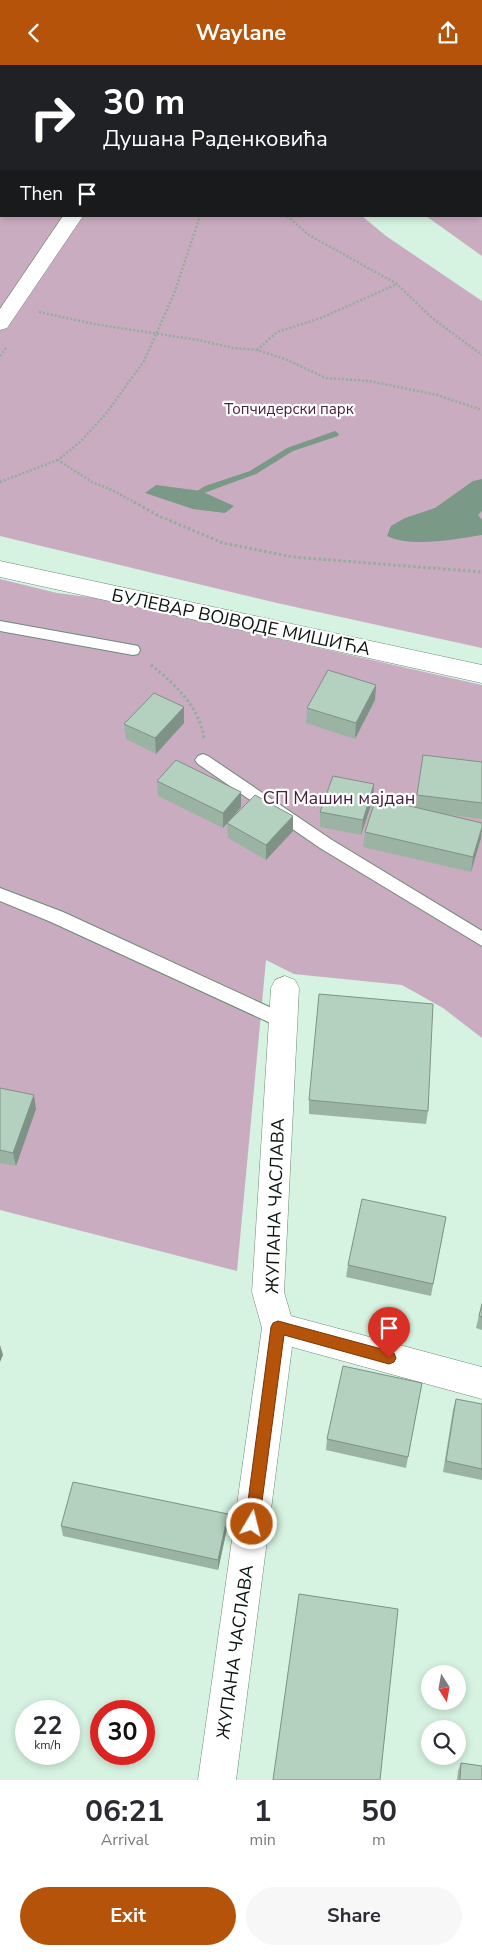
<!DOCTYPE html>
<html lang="en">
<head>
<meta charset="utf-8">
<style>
	body { margin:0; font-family:"Nunito Sans",sans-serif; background:#f7f7f7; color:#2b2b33; height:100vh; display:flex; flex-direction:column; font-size:19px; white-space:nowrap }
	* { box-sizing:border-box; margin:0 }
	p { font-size:16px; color:#7c7c81 }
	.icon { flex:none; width:28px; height:28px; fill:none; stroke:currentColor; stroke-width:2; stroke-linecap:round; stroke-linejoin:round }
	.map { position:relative; height:1715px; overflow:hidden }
	.panel { display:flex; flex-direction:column; background:#fff; flex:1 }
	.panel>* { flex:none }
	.banner { position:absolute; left:0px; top:0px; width:482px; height:152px; box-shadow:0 2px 8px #0003; background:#202124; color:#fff; overflow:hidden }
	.needle { width:32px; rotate:169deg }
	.tools { position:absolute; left:421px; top:1600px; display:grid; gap:10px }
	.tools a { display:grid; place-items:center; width:45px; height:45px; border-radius:50%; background:#fff; box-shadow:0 2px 8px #0003; font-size:25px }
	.speed { position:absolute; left:15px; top:1635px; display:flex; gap:10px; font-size:25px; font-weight:700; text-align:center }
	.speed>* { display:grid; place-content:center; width:65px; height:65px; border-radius:50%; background:#fff; box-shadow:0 2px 8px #0003; line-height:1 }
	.speed small { font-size:12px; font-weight:400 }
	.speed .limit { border:8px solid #d22; background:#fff; color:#111 }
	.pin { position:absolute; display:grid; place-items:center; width:42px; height:42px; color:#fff; margin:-51px -21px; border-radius:50% 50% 50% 0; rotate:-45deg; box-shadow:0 0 5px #0007 }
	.pin .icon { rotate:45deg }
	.me { position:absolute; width:55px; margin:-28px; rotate:8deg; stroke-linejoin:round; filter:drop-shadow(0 0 4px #0008) }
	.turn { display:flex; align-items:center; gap:18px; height:105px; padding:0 20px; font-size:22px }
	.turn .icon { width:65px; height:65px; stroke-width:2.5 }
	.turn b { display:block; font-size:35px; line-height:42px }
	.then { display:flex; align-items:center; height:48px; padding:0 20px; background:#0003; gap:10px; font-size:19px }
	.eta { display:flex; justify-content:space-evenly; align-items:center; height:85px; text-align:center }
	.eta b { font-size:30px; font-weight:700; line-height:35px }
	.cta { display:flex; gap:10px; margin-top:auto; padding:10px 20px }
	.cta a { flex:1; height:58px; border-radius:30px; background:#b45309; color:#fff; font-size:20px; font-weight:700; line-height:58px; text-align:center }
	.cta a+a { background:#f7f7f7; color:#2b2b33 }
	header { display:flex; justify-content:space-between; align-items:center; height:65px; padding:0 20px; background:#b45309; color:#fff; font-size:22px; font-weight:700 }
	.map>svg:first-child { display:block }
</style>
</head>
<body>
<header><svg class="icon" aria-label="back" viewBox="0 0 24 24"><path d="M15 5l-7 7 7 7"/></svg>Waylane<svg class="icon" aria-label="share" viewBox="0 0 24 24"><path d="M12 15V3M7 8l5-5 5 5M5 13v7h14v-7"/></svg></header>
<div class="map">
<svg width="482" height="1715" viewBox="0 0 482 1715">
	<rect width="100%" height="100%" fill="#d6f2e0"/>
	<!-- green -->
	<g fill="#caacc0">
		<path d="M0,0H225L1,1V151H362L386,171L482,236V583L277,538L0,471Z"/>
		<path d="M481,95L482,96V191L426,151H481Z"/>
		<path d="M0,514L57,528L103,534L482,620V973L443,943L402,920L294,909L266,895L237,1206L0,1145Z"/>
	</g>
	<!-- forest -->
	<path fill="#cfb0c5" d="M0,0H225L1,1V5Z"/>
	<!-- water -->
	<g fill="#7a9986">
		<path d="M482,414V446L478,450L482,455V470C456,474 411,483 387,471L391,461L405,453L435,443L473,416Z"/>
		<path d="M156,420L201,426L234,441L225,448L193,444L145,428Z"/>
	</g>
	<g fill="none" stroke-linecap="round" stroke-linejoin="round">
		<!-- stream -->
		<path fill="#7a9986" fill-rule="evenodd" d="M335,366L339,369L338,371L293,386L256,409L204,428L201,429L197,426L205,421L250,406L287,383Z"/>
		<!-- river -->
		<g fill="#7a9986" fill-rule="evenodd">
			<path d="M368,0H409L410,1H369Z"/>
			<rect x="481" y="67" width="1" height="25"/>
		</g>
		<defs>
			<g id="lane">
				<path d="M310,0H322V1H311Z"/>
				<path d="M0,556L133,580L138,581L140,585L138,589L133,590L0,566Z"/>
				<path d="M203,689L208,691L332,775L482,866V881L320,783L198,699L195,695L198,691Z"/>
				<path d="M0,823L63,847L289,951L291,956L289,961L283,963L277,961L51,857L0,836Z"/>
			</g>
			<g id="street">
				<path d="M63,151H83L7,263L0,265V244Z"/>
				<path d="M285,911L295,915L299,923L284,1227L291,1251L482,1302V1334L292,1282L236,1715H198L262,1263L252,1227L271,923L275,915Z"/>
			</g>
			<path id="secondary" d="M0,496L482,600V618L0,512Z"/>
		</defs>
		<!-- lane casing -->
		<use href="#lane" stroke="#6e8978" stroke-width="2"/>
		<!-- street casing -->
		<use href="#street" stroke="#6e8978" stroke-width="1"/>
		<!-- secondary casing -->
		<use href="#secondary" stroke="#6e8978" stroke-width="1"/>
		<!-- path-far1 -->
		<g stroke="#95ac9d" stroke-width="2.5" stroke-dasharray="2 2" stroke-linecap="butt">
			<path d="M287,151L309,170L397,219L432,253L482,290"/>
			<path d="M39,247L94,259L198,275L233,283L257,285L285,294L326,313L369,316L437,330L482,345"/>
			<path d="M257,285L277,267L321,253L397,219"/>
			<path d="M0,291L6,283"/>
			<path d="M0,417L58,395"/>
			<path d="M136,438L112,425L92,417L58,395L78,379L105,350L144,296L174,229L200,151"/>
		</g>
		<!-- path -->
		<g stroke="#95ac9d" stroke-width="3" stroke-dasharray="2.5 2.5" stroke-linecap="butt">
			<path d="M134,437L159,451L223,478L293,492L482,507"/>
			<path d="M151,600C175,619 200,642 204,674"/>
		</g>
		<!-- lane -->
		<use href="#lane" fill="#fff" fill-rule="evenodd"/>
		<!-- street -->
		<use href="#street" fill="#fff" fill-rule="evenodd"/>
		<!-- secondary -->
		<use href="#secondary" fill="#fff" fill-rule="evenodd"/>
	</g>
	<!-- wall -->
	<g fill="#9bb3a3">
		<path d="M376,620L375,635L355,674L306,658L307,643Z"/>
		<path d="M184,642V658L156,689L126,674L124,659Z"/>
		<path d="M423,690L482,697V754L444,749L482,758L481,773L471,807L363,782L365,767L416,742Z"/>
		<path d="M157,716L241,742L230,756L293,766L266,795L228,773L227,759L223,763L158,731Z"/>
		<path d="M374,719L373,734L361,770L320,762V747Z"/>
		<path d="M0,1023L36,1044L16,1101L0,1098Z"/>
		<path d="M309,1035L428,1046L426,1059L309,1049Z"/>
		<path d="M446,1152L431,1231L346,1212L348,1200Z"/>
		<path d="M482,1237V1265L476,1263Z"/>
		<path d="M422,1318L406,1403L326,1385L327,1374Z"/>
		<path d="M456,1334L482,1339V1415L443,1407L453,1345Z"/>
		<path d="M228,1459L218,1505L63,1471L61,1461Z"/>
		<path d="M461,1698L482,1715H457L458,1706Z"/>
	</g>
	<!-- shaded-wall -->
	<g fill="#7e9285">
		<path d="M376,620L375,635L355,674L356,658Z"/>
		<path d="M184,642V658L156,689L155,673Z"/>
		<path d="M374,719L373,734L361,770L363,755Z"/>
		<path d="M241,727V742L223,763V748Z"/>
		<path d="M293,751V766L266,795V780Z"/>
		<path d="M482,762L481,773L471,807L473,792Z"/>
		<path d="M34,1030L36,1044L16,1101L13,1088Z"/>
		<path d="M0,1280L3,1290L0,1297Z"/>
		<path d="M228,1449V1459L218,1505V1495Z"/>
	</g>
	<!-- building -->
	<g fill="#b4d0be" stroke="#7e9285">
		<path d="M328,605L376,620L356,658L307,643Z"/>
		<path d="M154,628L184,642L155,673L124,659Z"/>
		<path d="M423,690L482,697V738L417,730Z"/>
		<path d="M176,695L241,727L223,748L157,716Z"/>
		<path d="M333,711L374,719L363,755L320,747Z"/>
		<path d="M255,730L293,751L266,780L227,758Z"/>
		<path d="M376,733L482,758V762L473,792L365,767Z"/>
		<path d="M319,929L433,939L428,1046L309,1035Z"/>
		<path d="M0,1023L34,1030L13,1088L0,1085Z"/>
		<path d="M362,1134L446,1152L433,1219L348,1200Z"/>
		<path d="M482,1239V1252L479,1251Z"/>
		<path d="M343,1301L422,1318L408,1392L327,1374Z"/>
		<path d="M456,1334L482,1339V1404L446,1396Z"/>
		<path d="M73,1417L228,1449L218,1495L61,1461Z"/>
		<path d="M299,1529L398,1544L380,1715H273Z"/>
		<path d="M461,1698L482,1701V1715H460Z"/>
	</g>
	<!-- route -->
	<path fill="#b45309" stroke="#753606" d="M278,1256L389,1286L394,1288L396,1293L394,1297L389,1299L284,1270L259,1459L257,1464L252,1466L247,1464L245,1459L271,1262L273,1258Z"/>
	<g text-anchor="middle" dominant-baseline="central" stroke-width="4.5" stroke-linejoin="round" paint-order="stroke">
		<!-- far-park labels -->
		<g font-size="15" fill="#49203e" stroke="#fff">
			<text x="289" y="344">Топчидерски парк</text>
		</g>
		<!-- street labels -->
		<g font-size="18" fill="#0a140e" stroke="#fff">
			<text transform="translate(241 557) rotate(12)">БУЛЕВАР ВОЈВОДЕ МИШИЋА</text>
			<text transform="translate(275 1141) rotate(-88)">ЖУПАНА ЧАСЛАВА</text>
			<text transform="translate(235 1587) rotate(-82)">ЖУПАНА ЧАСЛАВА</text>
		</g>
		<!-- park labels -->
		<g font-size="18" fill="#49203e" stroke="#fff">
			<text x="339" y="733">СП Машин мајдан</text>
		</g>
	</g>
</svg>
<div class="tools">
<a><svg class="needle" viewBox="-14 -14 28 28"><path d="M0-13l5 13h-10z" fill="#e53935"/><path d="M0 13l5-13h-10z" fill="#7c7c81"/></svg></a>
<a><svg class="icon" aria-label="search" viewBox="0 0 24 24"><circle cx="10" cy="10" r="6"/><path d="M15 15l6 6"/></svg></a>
</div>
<div class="speed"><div>22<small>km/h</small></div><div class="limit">30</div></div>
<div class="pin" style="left:389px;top:1293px;background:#d93025"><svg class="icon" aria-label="arrive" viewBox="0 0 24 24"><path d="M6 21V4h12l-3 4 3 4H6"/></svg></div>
<svg class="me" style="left:252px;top:1459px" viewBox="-20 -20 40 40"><circle r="17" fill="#b45309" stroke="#fff" stroke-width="3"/><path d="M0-11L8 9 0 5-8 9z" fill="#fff"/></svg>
<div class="banner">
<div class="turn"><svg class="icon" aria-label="right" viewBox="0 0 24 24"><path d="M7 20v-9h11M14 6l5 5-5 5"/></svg><div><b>30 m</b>Душана Раденковића</div></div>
<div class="then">Then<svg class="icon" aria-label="arrive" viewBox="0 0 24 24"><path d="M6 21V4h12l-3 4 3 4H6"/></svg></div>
</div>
</div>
<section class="panel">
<div class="eta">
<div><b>06:21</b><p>Arrival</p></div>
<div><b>1</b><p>min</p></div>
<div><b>50</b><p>m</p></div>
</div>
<div class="cta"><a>Exit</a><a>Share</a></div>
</section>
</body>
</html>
